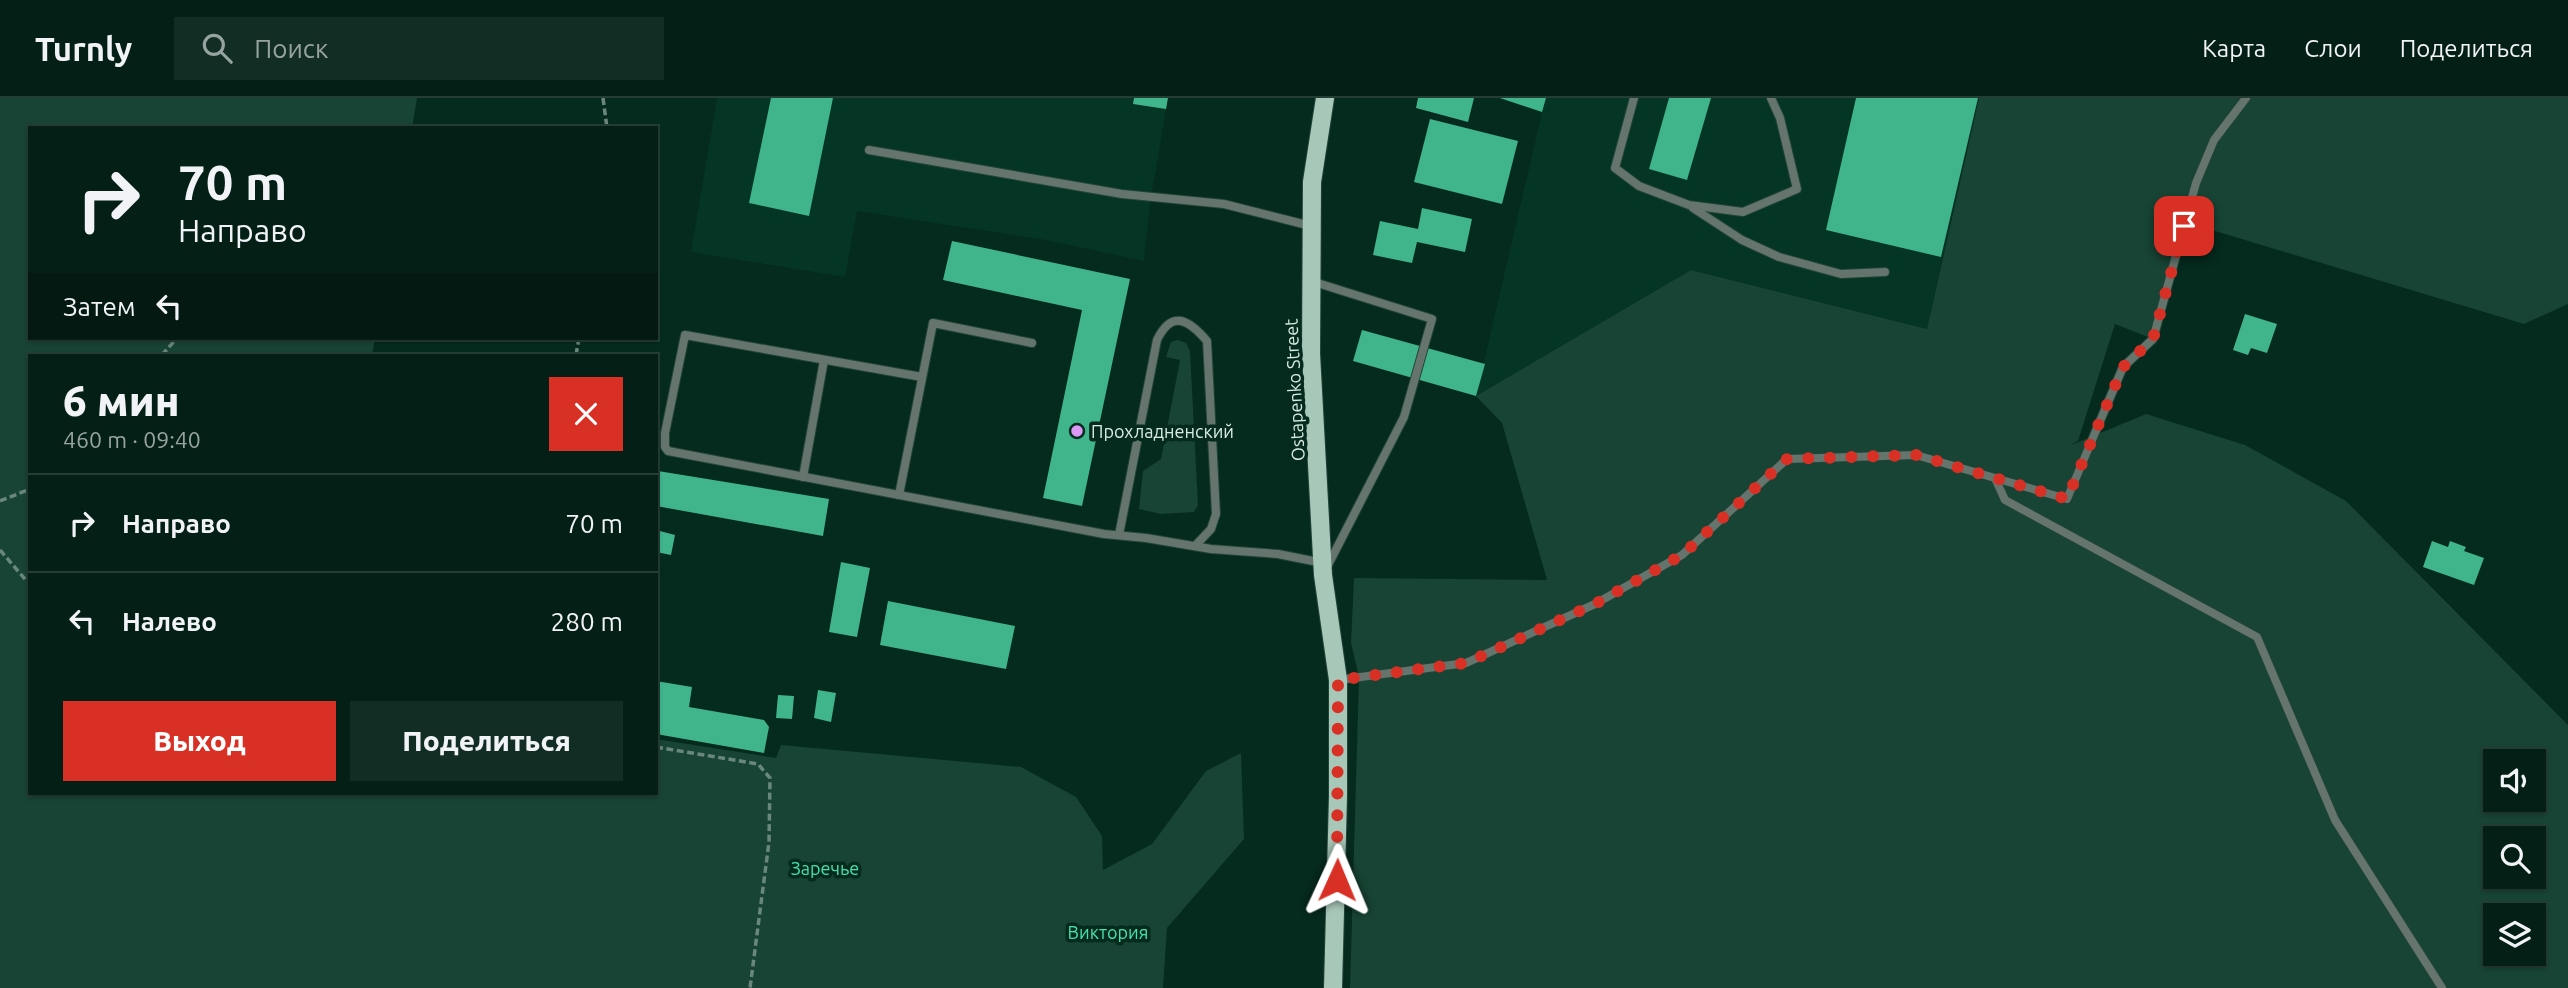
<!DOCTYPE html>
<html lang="ru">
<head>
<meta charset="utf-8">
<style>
	body { margin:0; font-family:Ubuntu,sans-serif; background:#122d23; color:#f1f3f6; height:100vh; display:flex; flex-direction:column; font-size:26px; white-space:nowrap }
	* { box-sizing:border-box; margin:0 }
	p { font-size:23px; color:#97a3a1 }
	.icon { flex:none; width:38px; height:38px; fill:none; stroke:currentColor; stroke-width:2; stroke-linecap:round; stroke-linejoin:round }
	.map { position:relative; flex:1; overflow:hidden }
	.drawer { position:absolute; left:28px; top:256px; width:630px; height:441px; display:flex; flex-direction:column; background:#042016; border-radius:0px; box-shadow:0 2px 5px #0004,0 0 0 2px #253e35 }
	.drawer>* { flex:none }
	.banner { position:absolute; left:28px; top:28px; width:630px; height:214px; border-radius:0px; box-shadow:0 2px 5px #0004,0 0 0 2px #253e35; background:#042016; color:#f1f3f6; overflow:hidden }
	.tools { position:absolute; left:2483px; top:651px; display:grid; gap:14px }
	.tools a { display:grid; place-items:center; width:63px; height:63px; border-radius:0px; background:#042016; box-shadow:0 2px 5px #0004,0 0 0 2px #253e35; font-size:35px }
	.pin { position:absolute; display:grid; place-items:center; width:60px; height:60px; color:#fff; margin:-30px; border-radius:14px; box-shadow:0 4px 10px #0006 }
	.me { position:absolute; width:77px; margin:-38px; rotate:1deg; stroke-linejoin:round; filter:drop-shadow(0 0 5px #0008) }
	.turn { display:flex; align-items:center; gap:24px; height:147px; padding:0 35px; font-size:32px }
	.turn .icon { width:91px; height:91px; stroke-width:2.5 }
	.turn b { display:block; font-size:49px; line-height:60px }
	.then { display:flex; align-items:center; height:66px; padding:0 35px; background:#0003; gap:14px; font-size:26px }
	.round { display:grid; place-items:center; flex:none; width:74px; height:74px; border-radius:0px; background:#122d23 }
	.head { display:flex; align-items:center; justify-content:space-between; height:119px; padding:0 35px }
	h1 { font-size:42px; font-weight:800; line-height:52px }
	.action { display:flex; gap:14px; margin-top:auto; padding:14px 35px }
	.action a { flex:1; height:80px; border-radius:0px; background:#d93025; color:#fff; font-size:28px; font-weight:800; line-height:80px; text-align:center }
	.action a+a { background:#122d23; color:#f1f3f6 }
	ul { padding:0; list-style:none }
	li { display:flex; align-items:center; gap:21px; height:98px; padding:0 35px; border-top:2px solid #253e35 }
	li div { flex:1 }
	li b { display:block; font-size:26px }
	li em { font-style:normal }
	header { display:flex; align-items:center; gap:42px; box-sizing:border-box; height:98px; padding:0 35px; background:#042016; border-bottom:2px solid #253e35 }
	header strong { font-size:33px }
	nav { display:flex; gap:38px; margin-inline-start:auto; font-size:24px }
	.search { width:490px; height:63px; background:#122d23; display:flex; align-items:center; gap:18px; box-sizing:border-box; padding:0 24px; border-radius:0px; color:#97a3a1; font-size:26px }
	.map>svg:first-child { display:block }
</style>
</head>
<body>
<header>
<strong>Turnly</strong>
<div class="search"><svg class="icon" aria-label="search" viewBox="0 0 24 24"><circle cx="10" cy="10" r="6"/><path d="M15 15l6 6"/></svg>Поиск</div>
<nav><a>Карта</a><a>Слои</a><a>Поделиться</a></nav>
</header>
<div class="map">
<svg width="2568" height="890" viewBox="0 0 2568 890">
	<rect width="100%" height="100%" fill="#052a1e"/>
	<!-- built -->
	<g fill="#043525">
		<path d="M717,0H1168L1150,106L1144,163L1046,142L857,113L845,179L691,154Z"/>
		<path d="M1498,0H1978L1927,231L1691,172L1476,298L1542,14Z"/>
	</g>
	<!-- green -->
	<g fill="#174434" fill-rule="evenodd">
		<path d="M0,0H417L412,30H30V240H375L372,257H30V695H656V641L776,660L781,647L1021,669L1076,699L1102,738L1103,772L1152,746L1206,673L1241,655L1244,741L1167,830L1163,890H0Z"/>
		<path d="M1979,0H2568V206L2524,226L2202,129L2184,128L2153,241L2115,226L2078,343L2069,348L2146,316L2245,347L2346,403L2568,627V890H1350L1359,579L1351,545L1354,480L1547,482L1502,325L1476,298L1691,172L1927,231ZM2496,663H2534V702H2496ZM2496,740H2534V779H2496ZM2496,817H2534V856H2496Z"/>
		<path d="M1178,242L1186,245L1190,253L1198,407L1194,414L1161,416L1139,411L1143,373L1161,361L1180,262L1166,259L1171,244Z"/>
	</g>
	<!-- building -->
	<g fill="#40b48b">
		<path d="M771,0H833L809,118L749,105Z"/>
		<path d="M1134,0H1168L1166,11L1133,6Z"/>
		<path d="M1418,0H1474L1468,24L1416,10Z"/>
		<path d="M1500,0H1546L1542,14Z"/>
		<path d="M1669,0H1711L1687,82L1649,71Z"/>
		<path d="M1856,0H1978L1941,159L1826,132Z"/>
		<path d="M1430,21L1518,43L1502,106L1414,84Z"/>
		<path d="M1422,110L1472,121L1465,154L1417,144L1412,165L1373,157L1380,123L1418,131Z"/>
		<path d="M952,143L1130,181L1082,408L1043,400L1082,212L943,182Z"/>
		<path d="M2245,216L2277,226L2267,255L2251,250L2248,257L2233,252Z"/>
		<path d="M1362,232L1485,266L1476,298L1353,263Z"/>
		<path d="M656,358L660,359L658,373L829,401L823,438L656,408Z"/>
		<path d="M656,432L675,437L671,457L656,454Z"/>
		<path d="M2432,443L2448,449L2450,443L2466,449L2464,453L2484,460L2474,487L2423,469Z"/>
		<path d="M841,464L870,470L857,539L829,534Z"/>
		<path d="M888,503L1015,528L1006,571L880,547Z"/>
		<path d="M656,583L692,589L689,609L764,622L769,629L764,655L656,636Z"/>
		<path d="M818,592L836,595L831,624L814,620Z"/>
		<path d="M778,597L794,598L792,621L776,620Z"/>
	</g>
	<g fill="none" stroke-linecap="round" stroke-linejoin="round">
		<defs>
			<g id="service">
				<path d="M1634,0L1615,70L1639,88L1689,107L1743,114L1797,91L1780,20L1771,0"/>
				<path d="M869,52L1122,96L1224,106L1311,128"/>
				<path d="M1693,110L1742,142L1779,159L1841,176L1885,174"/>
				<path d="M1311,183L1432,221L1404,319L1326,471"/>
				<path d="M922,279L685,237L665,335V349L668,353L1104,436L1146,440L1211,451L1278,456L1323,465"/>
				<path d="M803,379L824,262"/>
				<path d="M1995,380L2005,402L2257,539L2335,722L2442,890"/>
				<path d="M899,397L933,225L1032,245"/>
				<path d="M1119,437L1157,242C1172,211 1189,222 1207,243L1216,416L1211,431L1195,448"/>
				<path d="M1338,582L1466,565L1595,506L1682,457L1787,361L1916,357L2067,401L2123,269L2153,241L2196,85L2214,42L2246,0"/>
			</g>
			<path id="primary" d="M1325,0L1312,84L1311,256L1323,477L1338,582V698L1333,890"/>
		</defs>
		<!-- service casing -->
		<use href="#service" stroke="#224539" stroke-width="10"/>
		<!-- primary casing -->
		<use href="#primary" stroke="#224539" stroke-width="20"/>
		<!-- path -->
		<g stroke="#6a877c" stroke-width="3.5" stroke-dasharray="7 3.5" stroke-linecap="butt">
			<path d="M603,0L607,30"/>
			<path d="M162,257L177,240"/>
			<path d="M576,257L579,240"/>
			<path d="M0,403L30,391"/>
			<path d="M0,452L30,487"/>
			<path d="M656,649L758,666L770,680L769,744L750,890"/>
		</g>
		<!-- service -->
		<use href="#service" stroke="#65746d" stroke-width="8"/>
		<!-- primary -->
		<use href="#primary" stroke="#a7c7b8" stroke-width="18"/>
	</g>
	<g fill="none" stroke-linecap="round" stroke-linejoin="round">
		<!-- route -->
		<path stroke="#d93025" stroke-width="12" stroke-dasharray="0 21.6" d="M1337,782L1338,582L1466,565L1595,506L1682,457L1787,361L1916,357L2067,401L2123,269L2153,241L2184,128"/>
	</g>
	<!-- markers -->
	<circle fill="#db99f5" stroke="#052a1e" stroke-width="2.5" cx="1077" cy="333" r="7"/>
	<g text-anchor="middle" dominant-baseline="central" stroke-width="7" stroke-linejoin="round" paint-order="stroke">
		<!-- street labels -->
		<g font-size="18" fill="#d7ebe1" stroke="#052a1e">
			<text transform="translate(1294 292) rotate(-93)">Ostapenko Street</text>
		</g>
		<!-- poi labels -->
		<g font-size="18" fill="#d7ebe1" stroke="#052a1e" text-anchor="start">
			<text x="1091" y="333">Прохладненский</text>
		</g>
		<!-- park labels -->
		<g font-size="18" fill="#44e1ac" stroke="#052a1e">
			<text x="825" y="770">Заречье</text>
			<text x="1108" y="834">Виктория</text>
		</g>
	</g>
</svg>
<div class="tools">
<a><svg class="icon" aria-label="sound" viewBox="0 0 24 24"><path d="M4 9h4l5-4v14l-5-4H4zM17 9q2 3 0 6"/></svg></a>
<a><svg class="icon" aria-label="search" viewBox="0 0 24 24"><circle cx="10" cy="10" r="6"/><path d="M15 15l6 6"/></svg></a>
<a><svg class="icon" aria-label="layers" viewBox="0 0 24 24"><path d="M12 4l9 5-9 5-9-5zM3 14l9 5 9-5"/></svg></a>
</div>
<div class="pin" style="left:2184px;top:128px;background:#d93025"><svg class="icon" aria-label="arrive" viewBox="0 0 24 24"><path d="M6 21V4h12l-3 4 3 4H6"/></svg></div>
<svg class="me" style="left:1337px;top:782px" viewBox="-20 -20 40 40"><path d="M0-17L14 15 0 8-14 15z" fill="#d93025" stroke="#fff" stroke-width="4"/></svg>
<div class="banner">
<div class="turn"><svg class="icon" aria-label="right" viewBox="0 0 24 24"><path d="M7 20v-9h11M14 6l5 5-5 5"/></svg><div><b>70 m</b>Направо</div></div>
<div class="then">Затем<svg class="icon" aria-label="left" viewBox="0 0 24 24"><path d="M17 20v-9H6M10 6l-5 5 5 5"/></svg></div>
</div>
<section class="drawer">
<div class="head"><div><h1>6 мин</h1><p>460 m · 09:40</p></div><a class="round" style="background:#d93025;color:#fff"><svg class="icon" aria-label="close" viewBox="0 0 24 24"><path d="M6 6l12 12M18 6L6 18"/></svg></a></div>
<ul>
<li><svg class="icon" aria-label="right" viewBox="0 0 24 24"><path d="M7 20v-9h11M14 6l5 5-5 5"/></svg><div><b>Направо</b></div><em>70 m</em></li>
<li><svg class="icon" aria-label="left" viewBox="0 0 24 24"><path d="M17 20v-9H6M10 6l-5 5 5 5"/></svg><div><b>Налево</b></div><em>280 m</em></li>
</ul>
<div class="action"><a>Выход</a><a>Поделиться</a></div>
</section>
</div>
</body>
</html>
